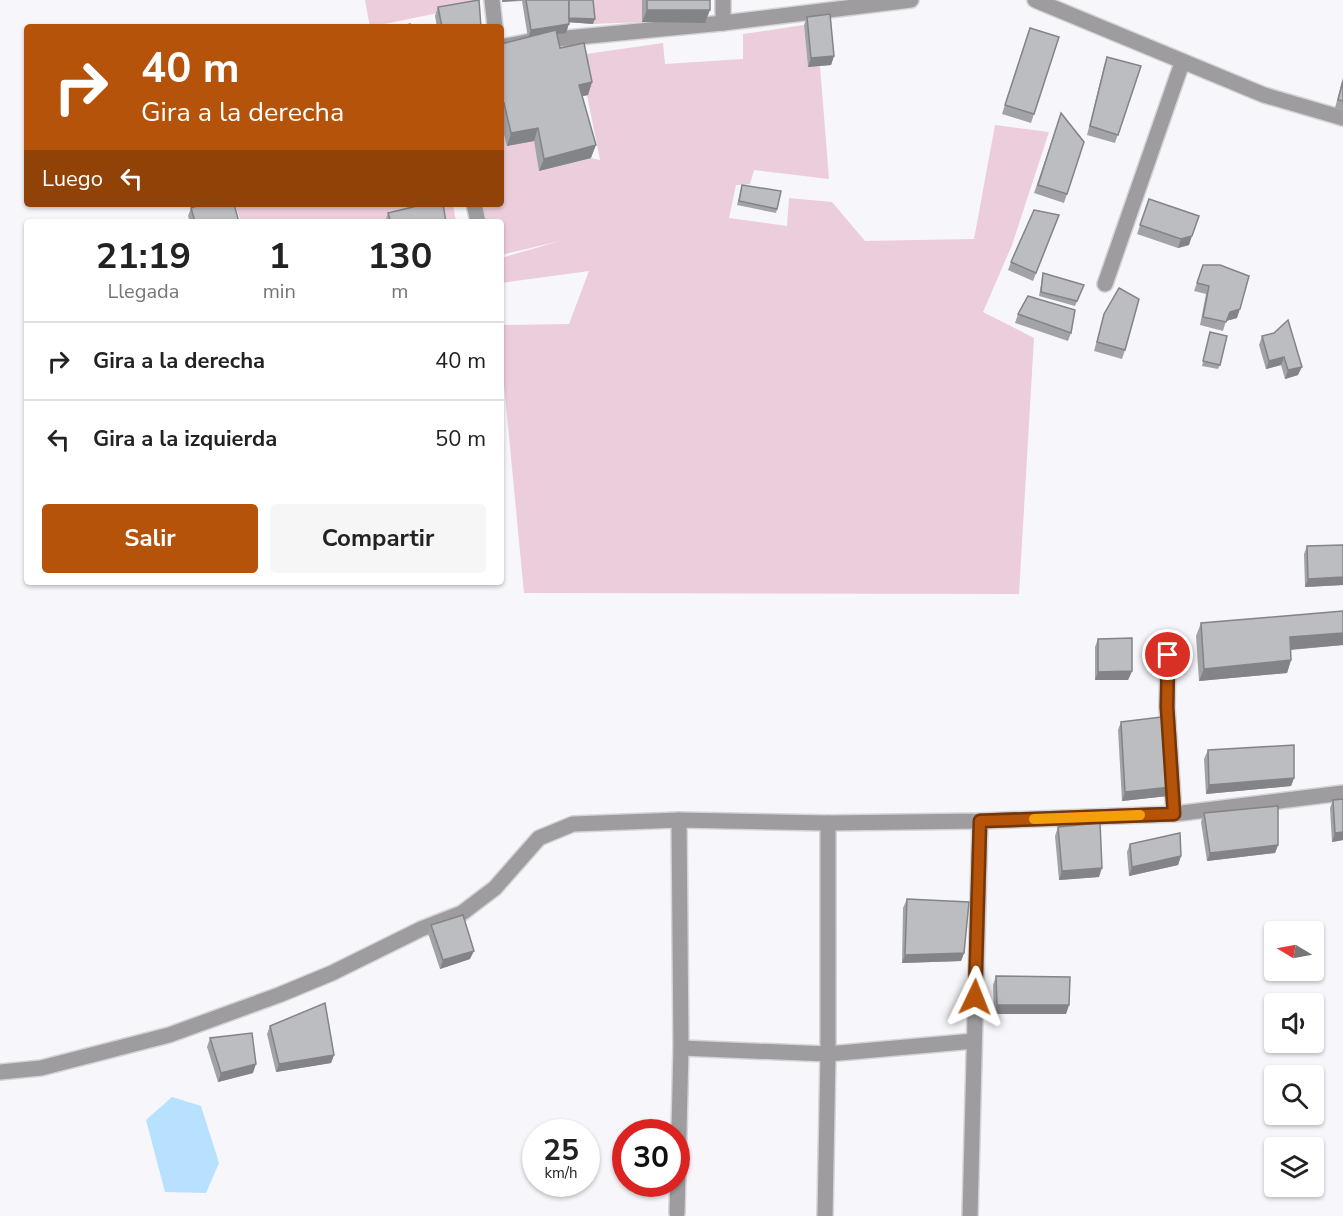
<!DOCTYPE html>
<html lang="es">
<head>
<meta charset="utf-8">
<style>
	body { margin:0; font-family:"Nunito Sans",sans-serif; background:#f6f6f6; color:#222; height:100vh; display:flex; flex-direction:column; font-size:22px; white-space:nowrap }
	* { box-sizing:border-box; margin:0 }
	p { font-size:20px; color:#767676 }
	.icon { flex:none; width:33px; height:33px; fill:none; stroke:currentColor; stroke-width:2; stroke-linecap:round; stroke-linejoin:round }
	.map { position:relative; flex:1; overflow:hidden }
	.sheet { position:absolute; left:24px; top:219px; width:480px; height:366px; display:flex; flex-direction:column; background:#fff; border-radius:6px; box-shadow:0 2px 4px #0004 }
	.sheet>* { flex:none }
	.top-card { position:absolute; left:24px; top:24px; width:480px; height:183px; border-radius:6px; box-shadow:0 2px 4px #0004; background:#b45309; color:#fff; overflow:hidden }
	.needle { width:39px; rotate:280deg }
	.tools { position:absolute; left:1264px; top:921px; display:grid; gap:12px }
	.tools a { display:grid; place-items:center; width:60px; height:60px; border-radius:6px; background:#fff; box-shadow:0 2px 4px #0004; font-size:30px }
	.speed { position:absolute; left:522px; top:1119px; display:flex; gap:12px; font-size:30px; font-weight:700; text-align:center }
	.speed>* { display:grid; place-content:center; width:78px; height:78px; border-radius:50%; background:#fff; box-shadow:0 2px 4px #0004; line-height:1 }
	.speed small { font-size:15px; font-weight:400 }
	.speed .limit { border:9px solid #d22; background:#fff; color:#111 }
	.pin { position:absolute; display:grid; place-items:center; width:51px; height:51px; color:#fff; margin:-26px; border:3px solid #fff; border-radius:50%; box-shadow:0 2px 6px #0007 }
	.me { position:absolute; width:66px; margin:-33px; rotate:2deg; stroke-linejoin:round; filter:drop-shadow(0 0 4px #0008) }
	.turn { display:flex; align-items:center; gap:21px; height:126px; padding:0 18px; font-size:27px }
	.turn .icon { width:78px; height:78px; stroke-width:2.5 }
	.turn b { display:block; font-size:42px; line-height:51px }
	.then { display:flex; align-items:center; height:57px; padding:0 18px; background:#0003; gap:12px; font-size:22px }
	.eta { display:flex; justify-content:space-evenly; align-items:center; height:102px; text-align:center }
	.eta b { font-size:36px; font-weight:700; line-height:42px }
	.action { display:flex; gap:12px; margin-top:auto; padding:12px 18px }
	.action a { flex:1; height:69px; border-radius:6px; background:#b45309; color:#fff; font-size:24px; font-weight:700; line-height:69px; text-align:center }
	.action a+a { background:#f6f6f6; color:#222 }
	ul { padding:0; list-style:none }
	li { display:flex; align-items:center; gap:18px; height:78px; padding:0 18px; border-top:2px solid #e0e0e0 }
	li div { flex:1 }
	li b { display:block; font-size:22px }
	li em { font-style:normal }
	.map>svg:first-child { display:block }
</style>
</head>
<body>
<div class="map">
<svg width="1343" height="1216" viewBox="0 0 1343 1216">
	<rect width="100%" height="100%" fill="#f7f6fb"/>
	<!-- green -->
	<g fill="#eccddc">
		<path d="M365,0H476L477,5L370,27Z"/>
		<path d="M591,0H642V22L593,24Z"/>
		<path d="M804,25L808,67L820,66L829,179L754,170L750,184L736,185L729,218L787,226L789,198L832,202L865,241L974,239L995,125L1049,132L1012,245L983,312L1034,338L1019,594L524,593L501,353V325L569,324L589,271L501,283V258L560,241L501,255V222H487L482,204H501V123L534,141L540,171L591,158L600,160L579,55L663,43L665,64L743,59V34Z"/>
		<path d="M235,204H453L456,222H442L439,209L384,222H241Z"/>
	</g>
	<!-- water -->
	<path fill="#b7e1fe" d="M172,1097L201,1106L219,1163L206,1193L165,1192L146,1120Z"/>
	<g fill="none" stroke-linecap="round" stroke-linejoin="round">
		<defs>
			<g id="minor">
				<path d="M492,0L495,27"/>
				<path d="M723,0V23"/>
				<path d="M1035,0L1264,95L1343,118"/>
				<path d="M501,47L526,42L723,23L911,0"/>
				<path d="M474,204L478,222"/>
				<path d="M1105,284L1182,63"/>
				<path d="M1168,655L1167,707L1174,814"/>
				<path d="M681,1048L828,1054L974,1041"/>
				<path d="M0,1072L41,1068L169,1035L279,995L332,973L421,929L462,913L495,888L539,838L573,824L679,820L828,823L980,821L1174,814L1343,793"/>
				<path d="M677,1213L681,1048L679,820"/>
				<path d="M825,1216L828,1054V823"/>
				<path d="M970,1216L980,821"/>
			</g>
		</defs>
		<!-- minor casing -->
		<use href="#minor" stroke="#d4d3d7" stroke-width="18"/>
		<!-- minor -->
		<use href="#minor" stroke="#9e9c9e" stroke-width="15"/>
	</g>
	<!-- wall -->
	<g fill="#a1a3a6">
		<path d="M502,0H593V24L569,22L566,33L557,34L560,48L592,82L588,95L582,96L591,158L539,171L534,141L507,146L501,123V44L528,38L522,1L502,2Z"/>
		<path d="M642,0H710L705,23L642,22Z"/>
		<path d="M438,7L481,27H437L435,16Z"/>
		<path d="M807,17L834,56L831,65L808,67L804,25Z"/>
		<path d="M1027,36L1034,114L1031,123L1002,114Z"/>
		<path d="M1107,57L1141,66L1115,143L1087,135L1104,66Z"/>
		<path d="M1343,77V110L1335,108Z"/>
		<path d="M1061,113L1084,142L1064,203L1034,193Z"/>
		<path d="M742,185L777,209L776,213L737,205Z"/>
		<path d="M1149,199L1189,245L1178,248L1137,234Z"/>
		<path d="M191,208L239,222H190L188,216Z"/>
		<path d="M388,213L446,222H385Z"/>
		<path d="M1059,215L1033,281L1008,270L1011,262Z"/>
		<path d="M1203,265L1237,318L1226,321L1223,331L1200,325L1206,294L1194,291Z"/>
		<path d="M1043,273L1084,285L1075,306L1039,296L1042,278Z"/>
		<path d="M1018,314L1071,333L1068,341L1015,323Z"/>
		<path d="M1104,314L1125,350L1122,359L1094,351Z"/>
		<path d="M1210,332L1220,365L1218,369L1202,366Z"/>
		<path d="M1274,333L1298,375L1285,379L1281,365L1266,369L1259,345L1262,336Z"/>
		<path d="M1343,545V585L1305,587L1304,554L1307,546Z"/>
		<path d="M1343,611V645L1291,650V660L1287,673L1199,681L1196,636L1201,623Z"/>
		<path d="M1098,639L1132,671L1128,680H1095V647Z"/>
		<path d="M1121,722L1168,796L1122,801L1118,730Z"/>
		<path d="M1208,750L1294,778L1291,786L1206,794L1204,759Z"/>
		<path d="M1333,800L1343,840L1332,842L1330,808Z"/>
		<path d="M1204,813L1278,845L1275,853L1207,861L1201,822Z"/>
		<path d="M1058,827L1099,877L1059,880L1055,836Z"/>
		<path d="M1130,844L1181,856L1178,865L1129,876L1127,852Z"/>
		<path d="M907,899L964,953L961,961L902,963L903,908Z"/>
		<path d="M431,925L470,959L440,969L428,933Z"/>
		<path d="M996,976L1069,1005L1066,1014H994L993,985Z"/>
		<path d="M270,1026L334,1055L331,1063L276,1072L267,1034Z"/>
		<path d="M210,1038L253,1073L218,1082L207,1047Z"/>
	</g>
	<!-- shaded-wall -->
	<g fill="#838487">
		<path d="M503,0H522L502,2Z"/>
		<path d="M647,10H710L705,23L642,22Z"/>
		<path d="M568,18L595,19L593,24L566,22Z"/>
		<path d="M569,24L566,33L528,38L531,30Z"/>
		<path d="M834,56L831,65L808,67L811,58Z"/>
		<path d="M592,82L588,95L574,98L579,85Z"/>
		<path d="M538,128L534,141L507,146L511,133Z"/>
		<path d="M596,145L591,158L539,171L544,159Z"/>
		<path d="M1192,236L1189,245L1178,248L1181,239Z"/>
		<path d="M1240,309L1237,318L1226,321L1230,312Z"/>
		<path d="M1284,357L1281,365L1266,369L1269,361Z"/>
		<path d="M1302,367L1298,375L1285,379L1288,370Z"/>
		<path d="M1343,577V585L1305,587L1308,579Z"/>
		<path d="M1343,633V645L1285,650L1290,637Z"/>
		<path d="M1291,660L1287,673L1199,681L1204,669Z"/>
		<path d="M1132,671L1128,680H1095L1098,672Z"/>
		<path d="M1294,778L1291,786L1206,794L1209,785Z"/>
		<path d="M1171,787L1168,796L1122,801L1125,792Z"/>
		<path d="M1343,832V840L1332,842L1335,833Z"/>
		<path d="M1278,845L1275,853L1207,861L1210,853Z"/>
		<path d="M1181,856L1178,865L1129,876L1132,867Z"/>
		<path d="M1102,868L1099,877L1059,880L1062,871Z"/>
		<path d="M474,951L470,959L440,969L443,960Z"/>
		<path d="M964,953L961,961L902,963L905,955Z"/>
		<path d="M997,1005H1069L1066,1014H994Z"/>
		<path d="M334,1055L331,1063L276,1072L279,1064Z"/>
		<path d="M256,1064L253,1073L218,1082L221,1073Z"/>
	</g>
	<!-- building -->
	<g fill="#bbbdc1" stroke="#838487" stroke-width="1.5">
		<path d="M479,0L481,27H442L438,7Z"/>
		<path d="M526,0H569V24L531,30Z"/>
		<path d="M569,0H593L595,19L569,18Z"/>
		<rect x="647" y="0" width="63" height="10"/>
		<path d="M830,14L834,56L811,58L807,17Z"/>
		<path d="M410,24L411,27H401Z"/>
		<path d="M1030,28L1059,37L1034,114L1005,105Z"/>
		<path d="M556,30L560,48L584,43L592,82L579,85L596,145L544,159L538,128L511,133L504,103L501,104V44Z"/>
		<path d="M1107,57L1141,66L1118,135L1090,126Z"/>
		<path d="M1343,81V101L1338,100Z"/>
		<path d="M1061,113L1084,142L1067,194L1038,185Z"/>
		<path d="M742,185L781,191L777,209L739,201Z"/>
		<path d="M1149,199L1199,216L1192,236L1181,239L1140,225Z"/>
		<path d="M202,204H234L239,222H195L191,208Z"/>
		<path d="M425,204H443L446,222H391L388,213Z"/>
		<path d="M1034,210L1059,215L1036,273L1011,262Z"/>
		<path d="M1203,265H1220L1249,276L1240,309L1230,312L1226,322L1203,317L1209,286L1197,283Z"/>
		<path d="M1043,273L1084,285L1077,301L1041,292Z"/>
		<path d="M1119,288L1139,299L1125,350L1097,342L1104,314Z"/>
		<path d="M1028,296L1075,310L1071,333L1018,314Z"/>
		<path d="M1288,320L1302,367L1288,370L1284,357L1269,361L1262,336L1274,333Z"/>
		<path d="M1210,332L1227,336L1220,365L1203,361Z"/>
		<path d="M1343,545V577L1308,579L1307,546Z"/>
		<path d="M1343,611V633L1290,637L1291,660L1204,669L1201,623Z"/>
		<path d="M1132,638V671L1098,672V639Z"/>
		<path d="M1161,717L1171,787L1125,792L1121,722Z"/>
		<path d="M1294,745V778L1209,785L1208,750Z"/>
		<path d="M1343,799V832L1335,833L1333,800Z"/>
		<path d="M1278,806V845L1210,853L1204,813Z"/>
		<path d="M1100,823L1102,868L1062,871L1058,827Z"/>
		<path d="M1180,833L1181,856L1132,867L1130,844Z"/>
		<path d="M907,899L969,902L964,953L905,955Z"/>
		<path d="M463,915L474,951L443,960L431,925Z"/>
		<path d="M996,976L1070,977L1069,1005H997Z"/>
		<path d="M325,1003L334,1055L279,1064L270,1026Z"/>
		<path d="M252,1033L256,1064L221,1073L210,1038Z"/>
	</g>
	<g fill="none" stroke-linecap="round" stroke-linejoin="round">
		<defs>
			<path id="route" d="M975,997L980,821L1174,814L1167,707L1168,655"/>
		</defs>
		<!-- route casing -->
		<use href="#route" stroke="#753606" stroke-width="15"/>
		<!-- route -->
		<use href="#route" stroke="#b45309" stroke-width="10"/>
		<!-- slow -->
		<path stroke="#f59e0b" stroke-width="10" d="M1034,819L1140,815"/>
	</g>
</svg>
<div class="tools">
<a><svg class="needle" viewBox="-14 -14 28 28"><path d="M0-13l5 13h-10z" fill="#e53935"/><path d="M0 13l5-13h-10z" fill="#767676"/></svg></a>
<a><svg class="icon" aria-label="sound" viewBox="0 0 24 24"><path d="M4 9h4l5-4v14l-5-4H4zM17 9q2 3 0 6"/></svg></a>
<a><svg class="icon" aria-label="search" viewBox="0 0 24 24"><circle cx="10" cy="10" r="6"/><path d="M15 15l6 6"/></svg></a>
<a><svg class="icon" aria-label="layers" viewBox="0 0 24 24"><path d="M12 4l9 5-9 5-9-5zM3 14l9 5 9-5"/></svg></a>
</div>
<div class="speed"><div>25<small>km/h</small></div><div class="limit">30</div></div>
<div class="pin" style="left:1168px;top:655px;background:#d93025"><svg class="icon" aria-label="arrive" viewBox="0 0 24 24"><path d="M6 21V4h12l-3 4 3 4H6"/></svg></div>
<svg class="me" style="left:975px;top:997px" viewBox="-20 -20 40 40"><path d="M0-17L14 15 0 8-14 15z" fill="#b45309" stroke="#fff" stroke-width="4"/></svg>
<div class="top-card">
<div class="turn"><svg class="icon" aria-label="right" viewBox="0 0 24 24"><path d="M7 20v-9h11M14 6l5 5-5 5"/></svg><div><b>40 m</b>Gira a la derecha</div></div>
<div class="then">Luego<svg class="icon" aria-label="left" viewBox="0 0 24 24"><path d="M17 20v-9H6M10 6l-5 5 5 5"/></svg></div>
</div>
<section class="sheet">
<div class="eta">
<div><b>21:19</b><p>Llegada</p></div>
<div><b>1</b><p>min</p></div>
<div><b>130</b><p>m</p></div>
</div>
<ul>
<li><svg class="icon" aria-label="right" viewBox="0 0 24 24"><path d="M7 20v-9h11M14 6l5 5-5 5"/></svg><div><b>Gira a la derecha</b></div><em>40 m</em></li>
<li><svg class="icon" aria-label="left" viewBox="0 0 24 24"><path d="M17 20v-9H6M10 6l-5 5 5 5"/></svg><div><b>Gira a la izquierda</b></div><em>50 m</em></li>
</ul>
<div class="action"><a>Salir</a><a>Compartir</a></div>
</section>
</div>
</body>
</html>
